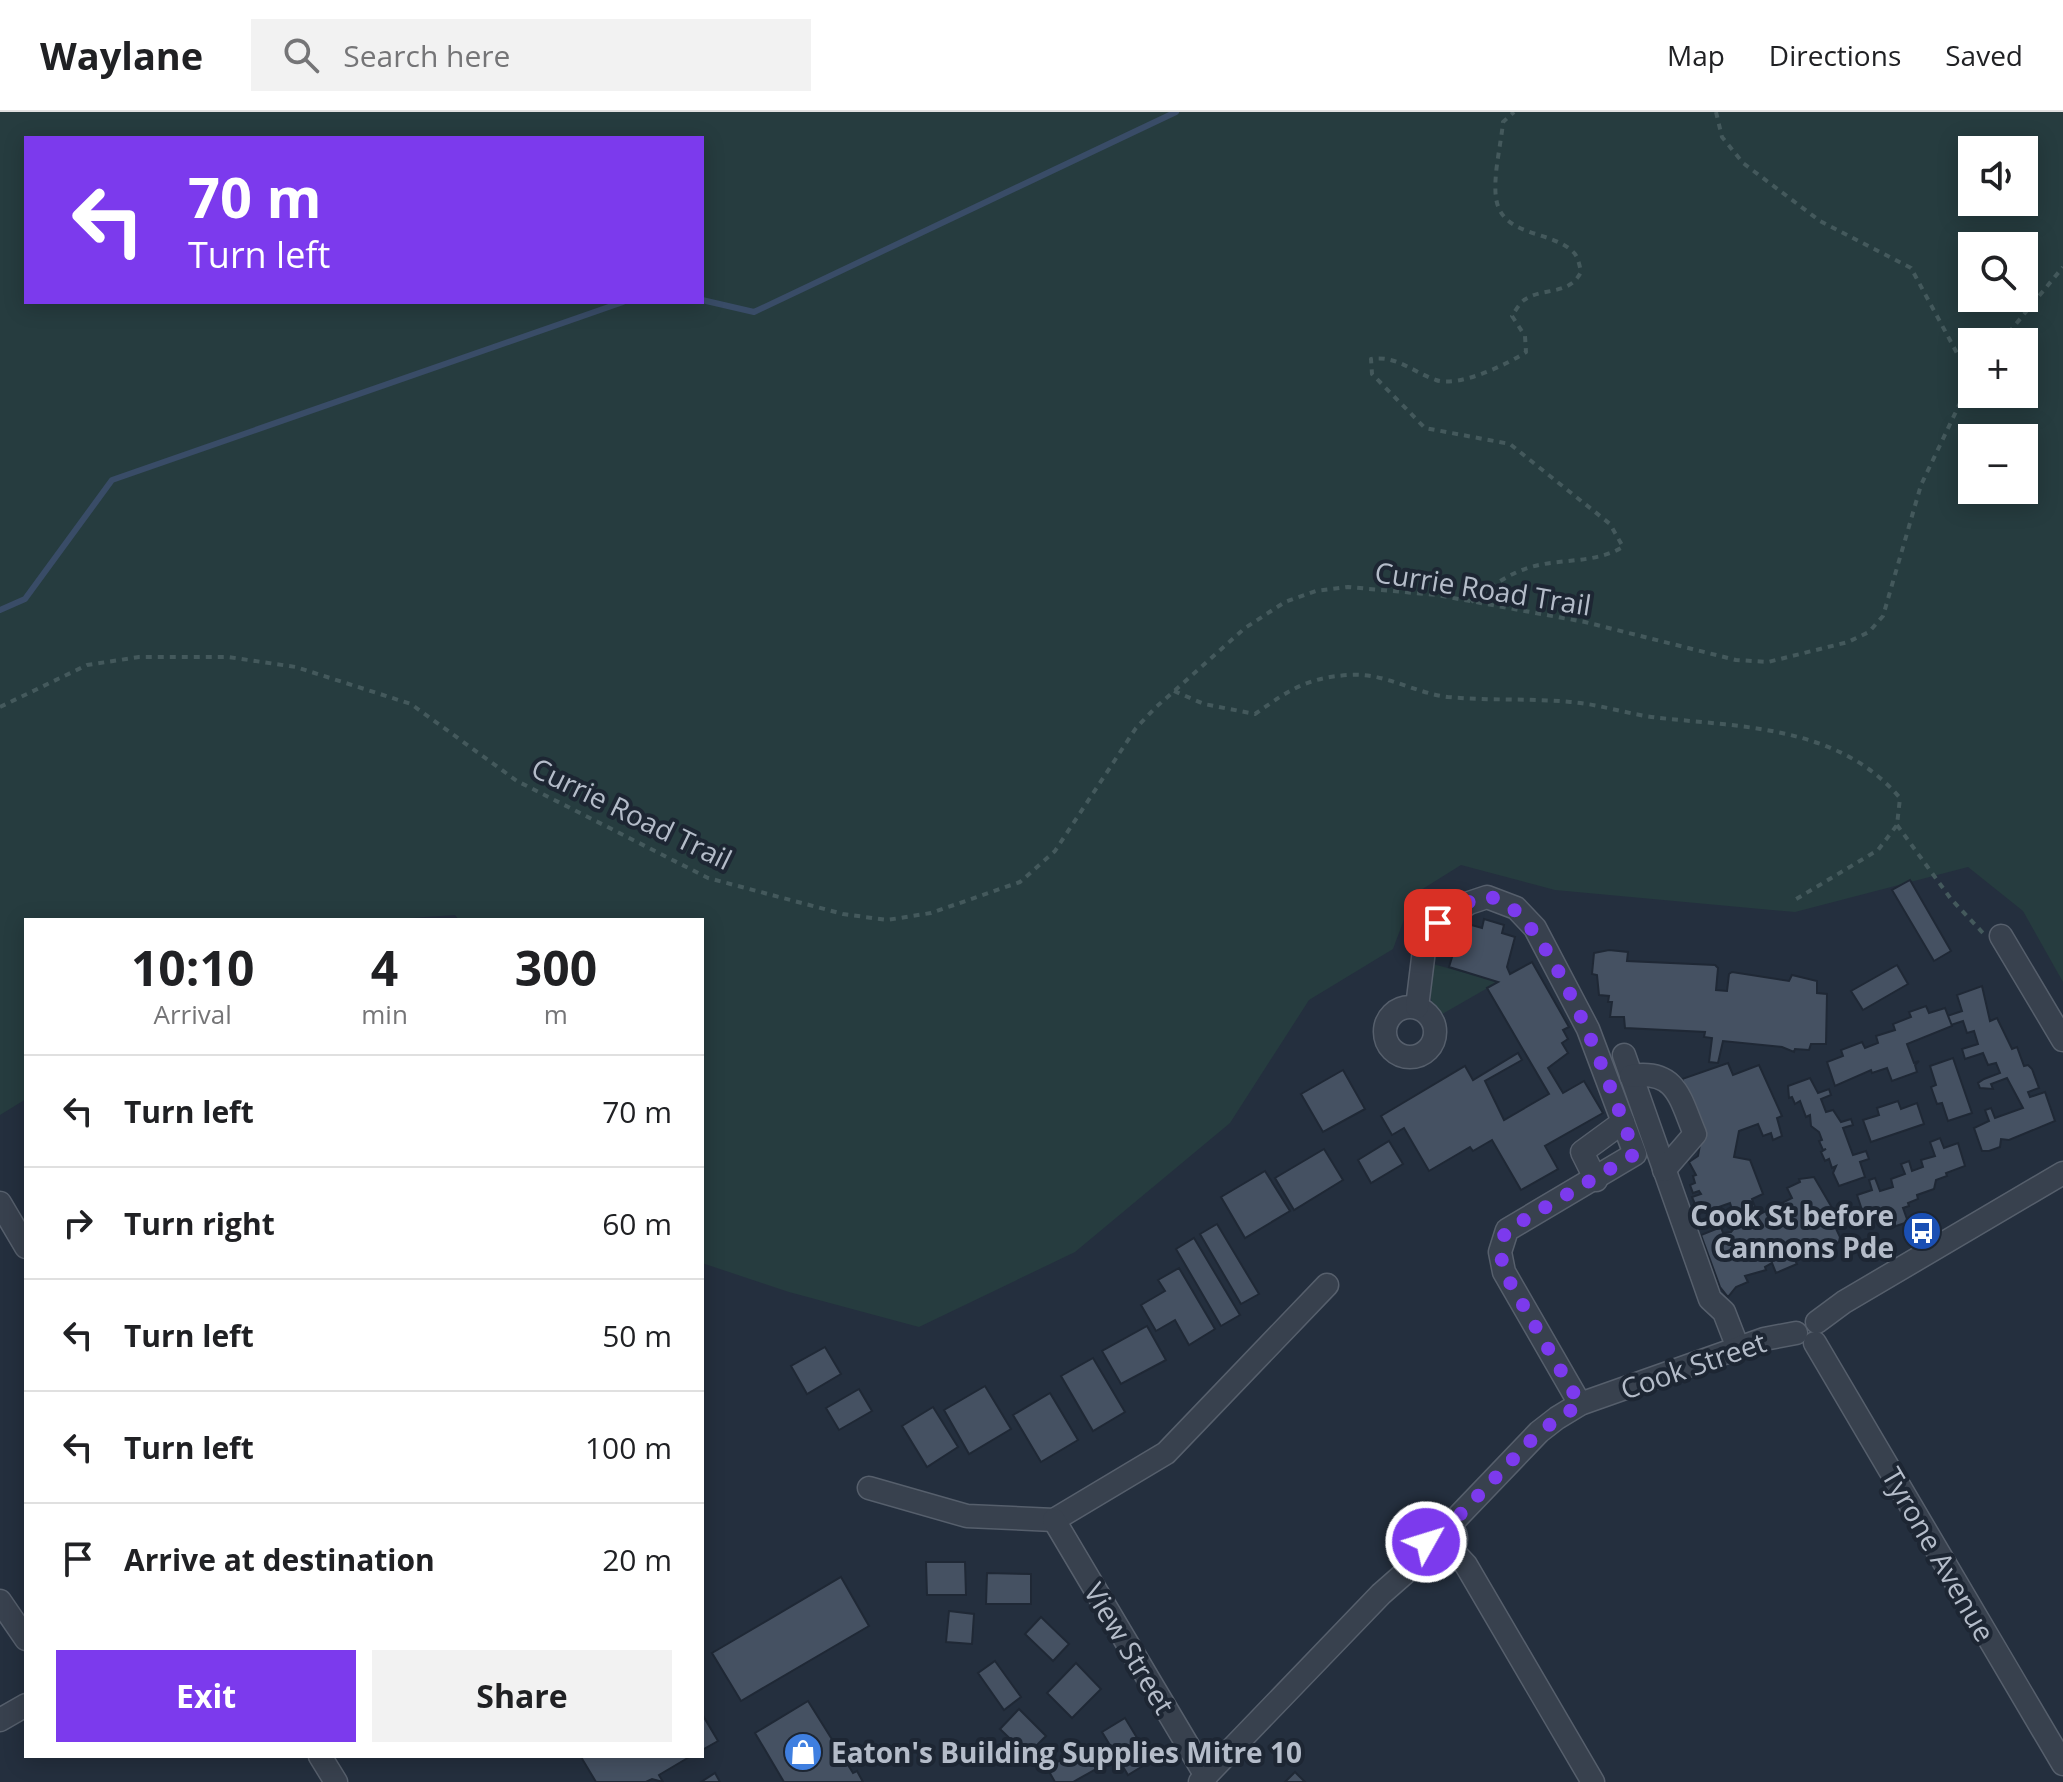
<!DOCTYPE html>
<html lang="en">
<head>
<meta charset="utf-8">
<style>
	body { margin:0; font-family:"Open Sans",sans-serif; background:#f2f2f2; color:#202124; height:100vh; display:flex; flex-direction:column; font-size:30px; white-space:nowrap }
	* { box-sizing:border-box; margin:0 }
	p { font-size:26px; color:#757577 }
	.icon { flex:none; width:44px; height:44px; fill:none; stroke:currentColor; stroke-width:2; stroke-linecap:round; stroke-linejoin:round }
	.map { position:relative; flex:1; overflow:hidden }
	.panel { position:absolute; left:24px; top:806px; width:680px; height:840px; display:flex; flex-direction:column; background:#fff; border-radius:0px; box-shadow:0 4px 20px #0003 }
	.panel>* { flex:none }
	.guide { position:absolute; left:24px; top:24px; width:680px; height:168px; border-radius:0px; box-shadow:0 4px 20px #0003; background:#7c3aed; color:#fff; overflow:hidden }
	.fabs { position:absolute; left:1958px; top:24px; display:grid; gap:16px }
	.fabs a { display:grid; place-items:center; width:80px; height:80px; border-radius:0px; background:#fff; box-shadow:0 4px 20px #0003; font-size:40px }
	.pin { position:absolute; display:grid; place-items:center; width:68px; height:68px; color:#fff; margin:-34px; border-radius:16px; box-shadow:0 4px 12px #0006 }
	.me { position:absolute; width:88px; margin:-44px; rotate:51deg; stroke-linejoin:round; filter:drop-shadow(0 0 6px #0008) }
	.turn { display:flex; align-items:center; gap:28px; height:168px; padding:0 32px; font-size:36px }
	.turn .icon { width:104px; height:104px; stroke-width:2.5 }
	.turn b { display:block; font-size:56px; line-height:68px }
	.eta { display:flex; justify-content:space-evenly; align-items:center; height:136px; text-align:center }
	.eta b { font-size:48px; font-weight:700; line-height:56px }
	.primary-button { display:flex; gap:16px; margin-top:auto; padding:16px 32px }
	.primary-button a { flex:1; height:92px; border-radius:0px; background:#7c3aed; color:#fff; font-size:32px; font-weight:700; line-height:92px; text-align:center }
	.primary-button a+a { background:#f2f2f2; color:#202124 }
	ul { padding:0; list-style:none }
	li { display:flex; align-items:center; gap:24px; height:112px; padding:0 32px; border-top:2px solid #e0e0e0 }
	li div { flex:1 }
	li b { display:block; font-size:30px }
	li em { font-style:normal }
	header { display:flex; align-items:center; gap:48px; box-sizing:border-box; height:112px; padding:0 40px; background:#fff; border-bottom:2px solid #e0e0e0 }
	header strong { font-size:38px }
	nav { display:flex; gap:44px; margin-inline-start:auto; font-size:28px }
	.search { width:560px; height:72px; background:#f2f2f2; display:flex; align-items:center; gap:20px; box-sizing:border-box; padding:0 28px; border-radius:0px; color:#757577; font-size:30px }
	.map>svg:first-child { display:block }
</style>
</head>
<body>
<header>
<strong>Waylane</strong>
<div class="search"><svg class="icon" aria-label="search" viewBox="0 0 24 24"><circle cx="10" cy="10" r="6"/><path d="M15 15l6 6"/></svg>Search here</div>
<nav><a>Map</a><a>Directions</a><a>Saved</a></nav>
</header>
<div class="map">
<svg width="2063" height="1670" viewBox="0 0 2063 1670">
	<rect width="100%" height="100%" fill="#242f3e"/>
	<!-- green -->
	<g fill="#263c3f" fill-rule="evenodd">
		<path d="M0,0H2063V870L2023,799L1968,755L1795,800L1555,778L1461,753L1413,783L1393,837L1309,888L1230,1011L1075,1140L919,1215L789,1180L702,1151V808H459L455,803L381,808H26V987L0,1003ZM26,26H702V190H26ZM1972,38H2024V90H1972ZM1972,134H2024V186H1972ZM1972,230H2024V282H1972ZM1972,326H2024V378H1972Z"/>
		<path d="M1433,852L1498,870L1437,905L1428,878Z"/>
	</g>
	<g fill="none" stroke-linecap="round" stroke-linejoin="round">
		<!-- stream -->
		<g stroke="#394c67" stroke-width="6">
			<path d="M702,188L754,200L1176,0"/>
			<path d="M0,498L25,487L112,368L623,190"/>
		</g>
	</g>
	<!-- building -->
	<g fill="#455162" stroke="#1f2835" stroke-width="2">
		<path d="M1910,768L1951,839L1934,849L1892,778Z"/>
		<path d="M1484,807L1504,813L1502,821L1515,825L1507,855L1510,862L1532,850L1569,915L1563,918L1568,927L1562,931L1568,941L1548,956L1563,981L1584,969L1603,1001L1545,1034L1558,1057L1521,1078L1492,1028L1473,1039L1470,1035L1429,1059L1404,1016L1392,1023L1381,1004L1465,954L1473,968L1518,941L1522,948L1485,969L1504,1008L1549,982L1487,876L1498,870L1449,855L1453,842L1444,839L1449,822L1456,824L1461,810L1482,816Z"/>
		<path d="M1609,838L1628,840L1627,849L1715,853L1718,856L1716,878L1727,879L1729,862L1732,860L1789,869L1792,863L1817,869V881L1827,882L1826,932H1811L1809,938L1795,937L1794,940L1782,935L1723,929L1718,951L1709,950L1712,926L1704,925L1705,920L1625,916L1624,905H1610L1612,890H1608L1609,884L1599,883L1597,863L1592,862L1594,841Z"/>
		<path d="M1897,853L1908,872L1863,898L1851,879Z"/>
		<path d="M1982,874L1990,909L1997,906L2012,937L2017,935L2024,954L2028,953L2032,957L2039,976L2028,980L2030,985L2045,980L2055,1009L2009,1028L2001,1027L2000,1035L1989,1039H1982L1974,1016L1989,1009L1985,998L1991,996L1995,1006L2023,996L2007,966L1991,972L1993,977L1980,976L1978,971L1984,967L2000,961L1996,951L1988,953L1983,941L1965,947L1962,937L1978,932L1974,919L1967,921L1963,909L1951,913L1947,904L1962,899L1957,883Z"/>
		<path d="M1926,894L1929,901L1945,896L1952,914L1907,932L1914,951L1919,949L1915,953L1917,960L1892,969L1887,956L1872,961L1871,958L1835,974L1827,950L1843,944L1841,938L1862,930L1865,936L1878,931L1876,924L1895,918L1893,912L1911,905L1909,900Z"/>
		<path d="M1953,946L1972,1001L1948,1009L1942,991L1937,992L1931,975L1936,973L1930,954Z"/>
		<path d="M1728,951L1733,963L1759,953L1782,1004L1777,1006L1782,1024L1773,1028L1771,1021L1763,1024L1758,1012L1739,1019L1734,1045L1750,1048L1763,1082L1752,1087L1758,1103L1792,1086L1787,1076L1800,1070L1799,1067L1814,1065L1838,1106L1832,1108L1840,1125L1839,1130L1830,1135L1817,1139L1814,1134L1793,1144L1797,1152L1776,1161L1772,1151L1765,1155L1766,1158L1745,1164L1748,1170L1736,1175L1728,1185L1720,1175L1701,1123L1721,1115L1723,1121L1731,1120L1737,1113L1730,1091L1699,1102L1692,1085L1701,1082L1699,1079L1693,1081L1690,1073L1695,1071L1693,1064L1696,1063L1689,1050L1698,1044L1703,1016L1700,1017L1682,967Z"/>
		<path d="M1343,958L1365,997L1323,1020L1301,982Z"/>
		<path d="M1810,966L1818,981L1829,977L1831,983L1821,987L1826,1000L1833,998L1841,1010L1851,1007L1853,1013L1843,1016L1853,1043L1866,1039L1869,1047L1860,1050L1865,1065L1839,1074L1833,1061L1836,1054L1832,1056L1829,1047L1825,1049L1821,1040L1826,1037L1823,1038L1819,1029L1822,1028L1819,1020L1811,1014L1810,1003L1806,1005L1800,989L1795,992L1792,985L1789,986L1788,974Z"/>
		<path d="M1898,989L1901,997L1917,991L1924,1012L1871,1030L1863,1008L1879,1003L1877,996Z"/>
		<path d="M1940,1026L1944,1036L1958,1031L1965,1054L1946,1061L1947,1064L1936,1068L1934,1077L1917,1083L1918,1087L1908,1091L1909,1094L1903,1096L1908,1110L1890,1116L1884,1100L1865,1107L1857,1083L1872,1078L1869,1068L1875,1066L1880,1079L1893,1075L1891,1067L1905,1062L1901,1052L1909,1049L1912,1059L1923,1055L1921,1048L1935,1044L1930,1030Z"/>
		<path d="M1389,1029L1403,1052L1371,1071L1358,1048Z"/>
		<path d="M1324,1037L1343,1068L1294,1098L1275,1066Z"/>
		<path d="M1265,1059L1290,1099L1245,1126L1221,1085Z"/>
		<path d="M1217,1112L1259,1182L1241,1192L1200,1122Z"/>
		<path d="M1194,1126L1240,1203L1221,1214L1176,1137Z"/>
		<path d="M1179,1156L1215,1217L1189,1233L1175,1208L1156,1219L1141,1193L1165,1179L1158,1168Z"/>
		<path d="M1147,1214L1166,1248L1121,1272L1102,1239Z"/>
		<path d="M825,1235L841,1262L807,1282L791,1254Z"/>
		<path d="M1093,1246L1125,1300L1093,1319L1061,1264Z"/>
		<path d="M985,1274L1011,1317L969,1342L944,1298Z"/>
		<path d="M859,1277L872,1299L839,1318L826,1296Z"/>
		<path d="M1050,1281L1078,1328L1041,1350L1013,1303Z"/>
		<path d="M933,1295L958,1335L927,1355L902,1314Z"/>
		<path d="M926,1450H965L966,1483H927Z"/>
		<path d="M987,1461L1031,1462V1492H986Z"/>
		<path d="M841,1465L869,1514L741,1589L712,1541Z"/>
		<path d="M949,1499L974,1502L972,1532L946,1530Z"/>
		<path d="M1041,1505L1069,1532L1053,1549L1025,1522Z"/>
		<path d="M995,1549L1021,1585L1004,1598L978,1561Z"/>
		<path d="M1076,1551L1101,1577L1072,1606L1047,1581Z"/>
		<path d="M808,1589L853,1661L857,1659L863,1670H784L755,1621Z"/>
		<path d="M1019,1597L1046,1624L1027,1643L1000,1617Z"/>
		<path d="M702,1602L718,1629L702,1638Z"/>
		<path d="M1125,1606L1151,1649L1128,1663L1102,1620Z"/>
		<path d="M1084,1635L1096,1657L1073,1670H1055L1047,1656Z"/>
		<path d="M691,1644L659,1663L663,1670L652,1667L646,1670H596L581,1645Z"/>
		<path d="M1295,1660L1305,1670H1285Z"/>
		<path d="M715,1661L720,1670H701Z"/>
	</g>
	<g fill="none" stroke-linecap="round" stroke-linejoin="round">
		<defs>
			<g id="minor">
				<path d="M2001,824L2063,928"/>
				<circle cx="1410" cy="920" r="25"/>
				<path d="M1417,895L1424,838L1438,811L1469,791L1487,785L1516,796L1535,816L1588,917L1635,1042L1507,1118L1500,1140L1504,1160L1580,1292"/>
				<path d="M1624,943L1710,1187L1724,1200L1738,1236"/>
				<path d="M1631,964C1677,957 1680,987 1695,1022L1664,1058"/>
				<path d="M1596,1068L1582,1040L1623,1010"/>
				<path d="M0,1091L26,1135"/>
				<path d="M1817,1210L1844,1190L2063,1061"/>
				<path d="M1815,1231L2063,1652"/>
				<path d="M869,1376L967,1404L1054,1408L1166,1341L1327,1173"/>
				<path d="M1054,1408L1206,1664"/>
				<circle cx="1441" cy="1427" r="15"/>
				<path d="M1449,1414L1539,1320L1557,1306L1580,1292L1764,1227L1796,1221"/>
				<path d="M1452,1438L1466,1453L1593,1670"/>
				<path d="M0,1489L26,1527"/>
				<path d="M0,1608L26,1593"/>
				<path d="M320,1644L336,1670"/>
				<path d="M1200,1670L1381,1482L1431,1438"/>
			</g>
		</defs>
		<!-- minor casing -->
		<use href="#minor" stroke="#565f6c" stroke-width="25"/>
		<!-- path -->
		<g stroke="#44595c" stroke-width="4" stroke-dasharray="6 6" stroke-linecap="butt">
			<path d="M1716,0L1722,25L1743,51L1820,109L1911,156L1971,267"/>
			<path d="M2001,230L2063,155"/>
			<path d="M1471,490C1489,476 1509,461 1531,455C1562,446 1594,452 1623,435L1610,412L1510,332L1425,316L1372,262L1371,247C1396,243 1413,260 1436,268C1458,276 1508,252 1526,240L1525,224L1512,204C1515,199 1520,191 1524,188C1543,175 1569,184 1581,160C1580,155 1578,146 1575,142C1554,117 1502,127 1496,86C1493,63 1501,33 1503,10L1514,0"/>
			<path d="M1174,579L1204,592L1255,602C1288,579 1305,566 1348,563C1384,560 1414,581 1448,585C1489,589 1530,586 1570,590C1600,592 1630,603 1660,606C1745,615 1840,615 1900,686L1897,713L1878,738L1793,789"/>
			<path d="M0,595L87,553L139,545H228L296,555L411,592L517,669L708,766L843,802L887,808L931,801L1020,770L1055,739L1136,616L1155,596L1245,516L1285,490L1316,479L1348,475L1437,483L1585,510L1736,548L1768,550L1848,530L1869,520L1883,504L1921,373L1972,266"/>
			<path d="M1897,713L1951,787L1983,821"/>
		</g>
		<!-- minor -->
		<use href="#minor" stroke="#38414e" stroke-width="22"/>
	</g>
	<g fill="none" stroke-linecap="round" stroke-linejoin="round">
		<!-- route -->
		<path stroke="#7c3aed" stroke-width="14" stroke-dasharray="0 25.2" d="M1426,1430L1431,1417L1439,1412L1449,1414L1539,1320L1580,1292L1504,1160C1501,1145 1498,1132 1507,1118L1635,1042C1616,991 1546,784 1486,785C1469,786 1450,801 1438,811"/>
	</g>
	<!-- icons -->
	<defs>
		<symbol id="bus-disc" viewBox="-11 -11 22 22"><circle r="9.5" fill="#1a4fb4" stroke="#1d2633"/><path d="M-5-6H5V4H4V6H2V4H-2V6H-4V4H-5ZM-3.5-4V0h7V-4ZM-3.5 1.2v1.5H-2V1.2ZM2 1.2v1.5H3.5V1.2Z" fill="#fff"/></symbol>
		<symbol id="shop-disc" viewBox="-11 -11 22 22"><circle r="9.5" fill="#3f7fe0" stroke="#1d2633"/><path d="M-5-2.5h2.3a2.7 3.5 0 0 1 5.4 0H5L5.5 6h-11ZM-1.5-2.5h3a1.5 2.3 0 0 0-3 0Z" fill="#fff"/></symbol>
	</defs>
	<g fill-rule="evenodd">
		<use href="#bus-disc" x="1900" y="1097" width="44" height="44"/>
		<use href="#shop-disc" x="781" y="1618" width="44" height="44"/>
	</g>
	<g text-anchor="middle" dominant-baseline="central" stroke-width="8" stroke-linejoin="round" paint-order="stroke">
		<!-- street labels -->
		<g font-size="28" fill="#b4bcc9" stroke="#1d2633">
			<text transform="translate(1483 476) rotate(9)">Currie Road Trail</text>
			<text transform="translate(632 701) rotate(26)">Currie Road Trail</text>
			<text transform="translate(1693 1253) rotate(-19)">Cook Street</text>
			<text transform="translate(1939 1442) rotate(60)">Tyrone Avenue</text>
			<text transform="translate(1130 1536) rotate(59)">View Street</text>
		</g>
		<!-- poi labels -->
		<g font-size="28" font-weight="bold" fill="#b4bcc9" stroke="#1d2633" text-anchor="end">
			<text x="1894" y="1103">Cook St before<tspan x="1894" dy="32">Cannons Pde</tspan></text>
			<text x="831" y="1640" text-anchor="start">Eaton's Building Supplies Mitre 10</text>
		</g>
	</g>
</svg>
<div class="fabs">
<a><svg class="icon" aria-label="sound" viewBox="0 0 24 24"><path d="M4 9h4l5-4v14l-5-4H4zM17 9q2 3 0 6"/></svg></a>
<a><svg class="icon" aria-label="search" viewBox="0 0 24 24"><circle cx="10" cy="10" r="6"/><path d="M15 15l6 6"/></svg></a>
<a>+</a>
<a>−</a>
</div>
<div class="pin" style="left:1438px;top:811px;background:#d93025"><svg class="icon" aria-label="arrive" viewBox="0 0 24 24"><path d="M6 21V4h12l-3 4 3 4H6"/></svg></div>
<svg class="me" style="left:1426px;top:1430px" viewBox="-20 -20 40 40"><circle r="17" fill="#7c3aed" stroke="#fff" stroke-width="3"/><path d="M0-11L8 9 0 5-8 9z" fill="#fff"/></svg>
<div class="guide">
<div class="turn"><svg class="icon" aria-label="left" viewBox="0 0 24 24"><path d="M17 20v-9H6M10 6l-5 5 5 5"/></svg><div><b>70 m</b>Turn left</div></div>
</div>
<section class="panel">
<div class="eta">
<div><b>10:10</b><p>Arrival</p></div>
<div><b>4</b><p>min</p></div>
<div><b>300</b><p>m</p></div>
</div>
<ul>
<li><svg class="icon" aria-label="left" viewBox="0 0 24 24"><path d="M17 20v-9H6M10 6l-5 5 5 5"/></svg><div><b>Turn left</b></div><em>70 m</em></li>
<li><svg class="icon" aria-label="right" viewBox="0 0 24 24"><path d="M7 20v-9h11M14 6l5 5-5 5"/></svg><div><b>Turn right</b></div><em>60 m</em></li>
<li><svg class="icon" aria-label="left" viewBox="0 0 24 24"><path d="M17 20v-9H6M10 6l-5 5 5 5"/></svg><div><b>Turn left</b></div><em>50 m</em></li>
<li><svg class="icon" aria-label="left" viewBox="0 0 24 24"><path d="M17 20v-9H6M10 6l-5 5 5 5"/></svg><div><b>Turn left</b></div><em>100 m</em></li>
<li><svg class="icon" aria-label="arrive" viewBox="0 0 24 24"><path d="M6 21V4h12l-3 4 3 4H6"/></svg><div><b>Arrive at destination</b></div><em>20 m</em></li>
</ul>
<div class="primary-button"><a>Exit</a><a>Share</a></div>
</section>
</div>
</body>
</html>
